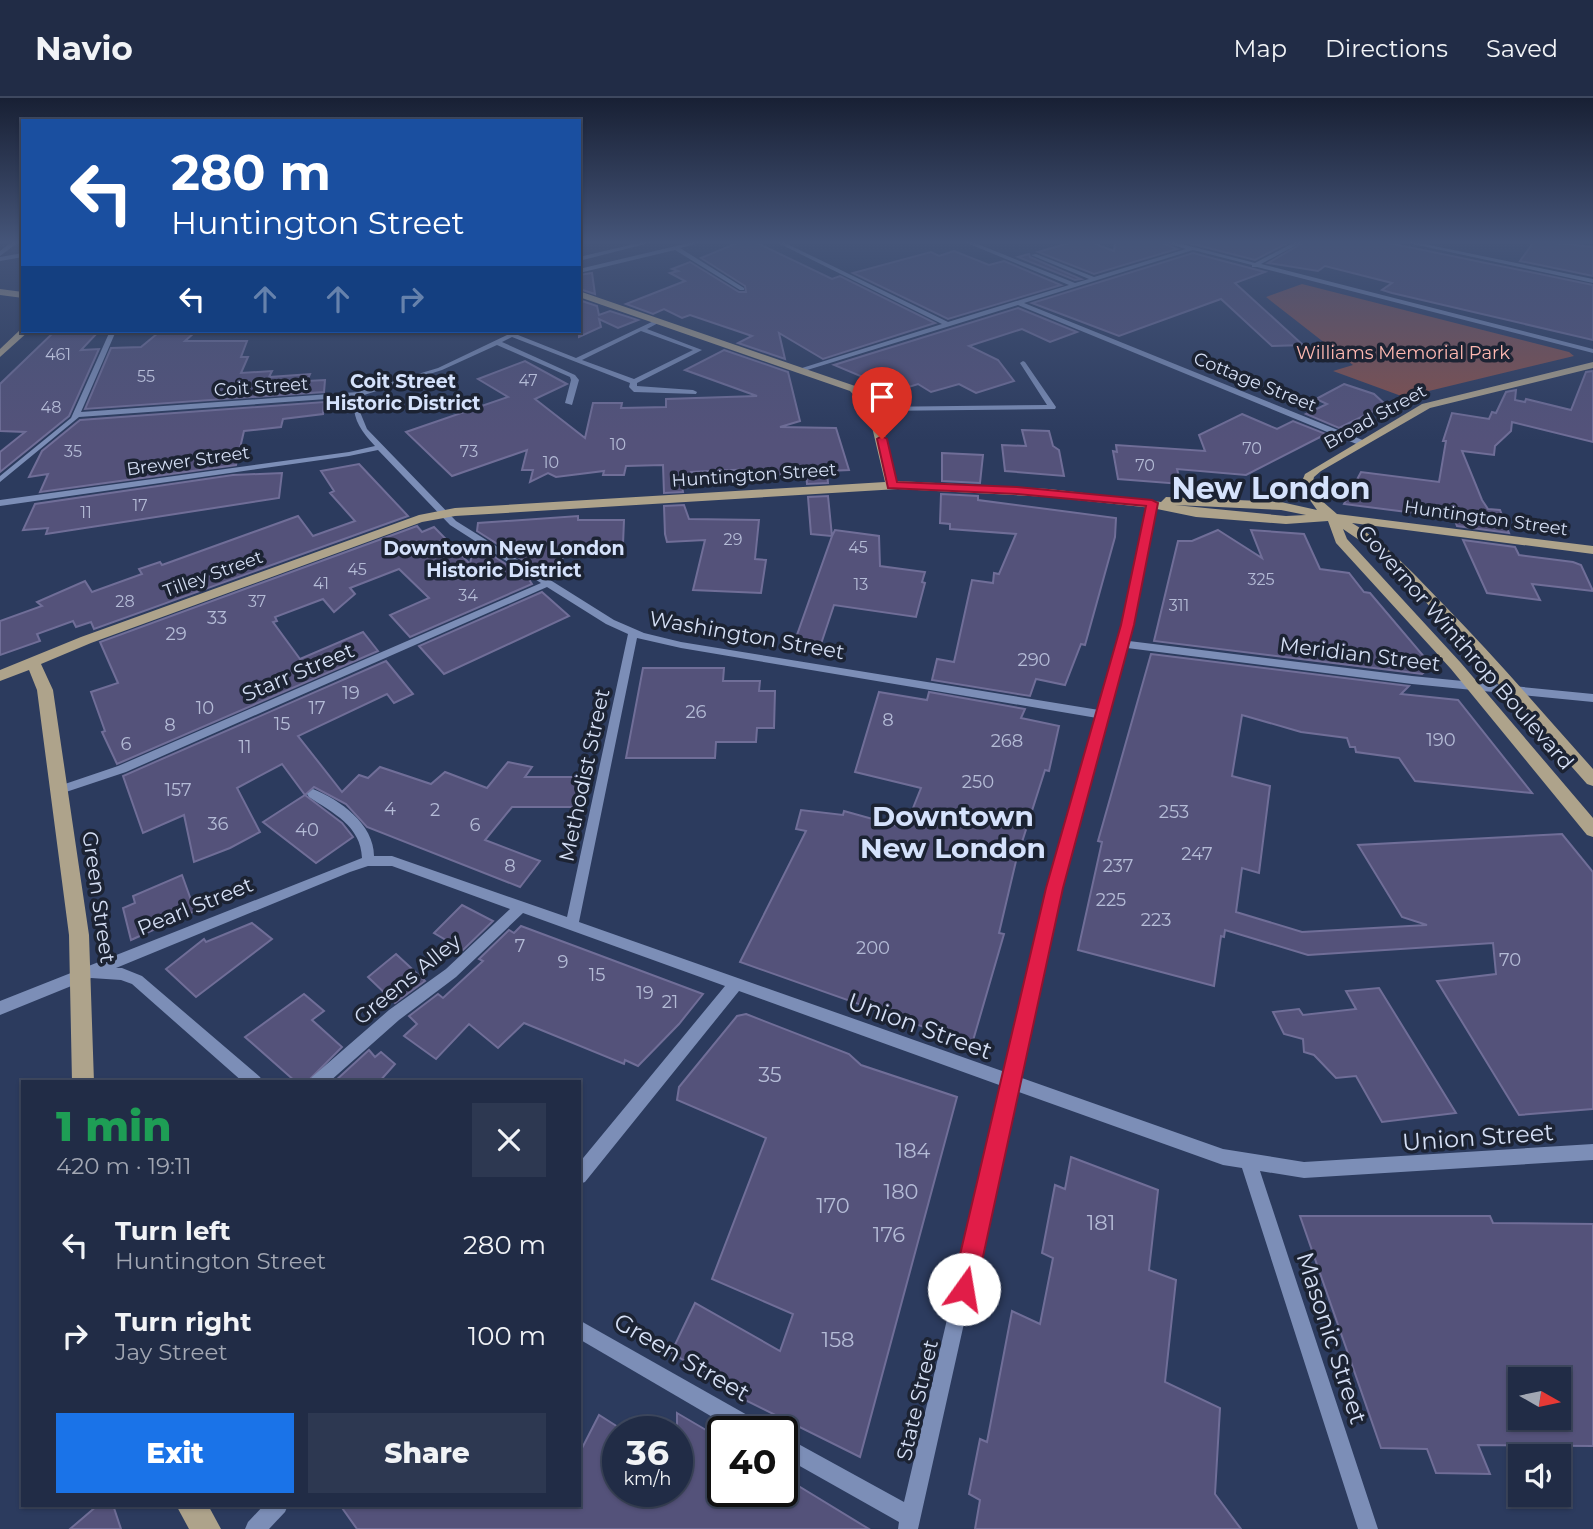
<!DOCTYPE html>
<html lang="en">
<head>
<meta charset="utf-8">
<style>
	body { margin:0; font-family:Montserrat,sans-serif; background:#2d3851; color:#f1f3f6; height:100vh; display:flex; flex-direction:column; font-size:26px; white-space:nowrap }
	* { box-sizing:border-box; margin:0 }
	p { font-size:23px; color:#a2a7b3 }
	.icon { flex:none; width:38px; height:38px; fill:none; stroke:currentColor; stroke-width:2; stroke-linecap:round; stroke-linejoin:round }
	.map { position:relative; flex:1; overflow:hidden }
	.side { position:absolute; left:21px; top:982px; width:560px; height:427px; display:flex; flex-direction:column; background:#212c46; border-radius:0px; box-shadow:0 2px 5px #0004,0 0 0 2px #3e485f }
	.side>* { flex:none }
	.top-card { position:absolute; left:21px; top:21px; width:560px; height:214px; border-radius:0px; box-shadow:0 2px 5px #0004,0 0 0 2px #3e485f; background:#1a4fa0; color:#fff; overflow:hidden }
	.needle { width:46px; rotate:99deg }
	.controls { position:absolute; left:1508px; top:1269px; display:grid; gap:14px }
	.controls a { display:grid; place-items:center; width:63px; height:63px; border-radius:0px; background:#212c46; box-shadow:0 2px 5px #0004,0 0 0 2px #3e485f; font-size:35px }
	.speed { position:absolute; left:602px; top:1318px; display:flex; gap:14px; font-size:35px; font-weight:700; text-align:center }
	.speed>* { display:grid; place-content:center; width:91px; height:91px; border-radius:50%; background:#212c46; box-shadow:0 2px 5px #0004,0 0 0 2px #3e485f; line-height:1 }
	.speed small { font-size:18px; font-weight:400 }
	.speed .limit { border:4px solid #111; border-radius:10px; background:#fff; color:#111 }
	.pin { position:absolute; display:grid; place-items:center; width:60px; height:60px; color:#fff; margin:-72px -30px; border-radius:50% 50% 50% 0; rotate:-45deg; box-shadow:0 0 7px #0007 }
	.pin .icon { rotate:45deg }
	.me { position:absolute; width:77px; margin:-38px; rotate:13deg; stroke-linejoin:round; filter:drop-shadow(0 0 5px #0008) }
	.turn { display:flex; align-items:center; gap:24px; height:147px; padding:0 35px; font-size:32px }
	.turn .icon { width:91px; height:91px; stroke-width:2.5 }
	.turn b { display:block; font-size:49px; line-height:60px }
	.lanes { display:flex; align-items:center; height:66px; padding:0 35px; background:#0003; justify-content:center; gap:35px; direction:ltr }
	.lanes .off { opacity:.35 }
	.round { display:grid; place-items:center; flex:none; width:74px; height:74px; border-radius:0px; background:#2d3851 }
	.summary { display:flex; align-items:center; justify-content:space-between; height:119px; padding:0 35px }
	h1 { font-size:42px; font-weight:800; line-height:52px; color:#1e9e55 }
	.primary-button { display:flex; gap:14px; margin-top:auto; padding:14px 35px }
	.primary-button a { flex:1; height:80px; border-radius:0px; background:#1a73e8; color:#fff; font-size:28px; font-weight:800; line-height:80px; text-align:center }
	.primary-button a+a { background:#2d3851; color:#f1f3f6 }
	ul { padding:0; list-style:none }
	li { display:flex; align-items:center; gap:21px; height:91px; padding:0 35px }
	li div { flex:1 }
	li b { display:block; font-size:26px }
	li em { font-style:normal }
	header { display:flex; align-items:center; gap:42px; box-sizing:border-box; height:98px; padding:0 35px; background:#212c46; border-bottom:2px solid #3e485f }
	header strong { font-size:33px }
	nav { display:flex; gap:38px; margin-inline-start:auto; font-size:24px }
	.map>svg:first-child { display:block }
</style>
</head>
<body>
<header>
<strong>Navio</strong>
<nav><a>Map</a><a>Directions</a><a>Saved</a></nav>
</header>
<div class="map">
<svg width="1593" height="1431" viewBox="0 0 1593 1431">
	<rect width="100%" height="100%" fill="#2c3b5e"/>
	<!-- green -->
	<path fill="#86504b" d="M1302,186L1569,254L1574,258L1404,299L1333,273L1353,267L1266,199Z"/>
	<!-- building -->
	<g fill="#54527a" stroke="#706e98" stroke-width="2" fill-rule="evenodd">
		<path d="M742,143H753L832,181L840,178L935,225L823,261L779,235L785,261L738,245L752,238L690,217L682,220L664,211L653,216L626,206L685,183L670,175L678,173L672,171L690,164L739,194H746L745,188L701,160Z"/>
		<path d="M1076,143H1088L1114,153L1115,143H1158L1177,151L1094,176L1038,154Z"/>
		<path d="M1181,143H1291L1255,162Z"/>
		<path d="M1306,143H1379L1593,187V242L1392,195L1382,192L1392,185L1325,168L1318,173L1268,165Z"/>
		<path d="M1539,143L1593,149V178L1520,163L1533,145Z"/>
		<path d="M954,153L989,167L1004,163L1061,187L948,221L853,175L931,154L939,158Z"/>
		<path d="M1193,155L1265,174L1235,185L1303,247L1272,248L1221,201L1119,238L1032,205Z"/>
		<path d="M1029,156L1030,159L1081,181L1075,182L1018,159Z"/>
		<path d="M592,175L595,196L579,191V177Z"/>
		<path d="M579,202L597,208L599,217L610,213L638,222L618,230L599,221L601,229L579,239Z"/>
		<path d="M1018,210L1077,234L1050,244L1022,231L969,248L998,262L1014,283L976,295L959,286L931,294L918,286L896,293L834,267Z"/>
		<path d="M55,233H99L81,252L99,251L69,318L0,374V354L25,334L0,333V286Z"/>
		<path d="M158,235H194L185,243H247L241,259H248L241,275L272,273L269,279L310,276L307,283L325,282L324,294L85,311L111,250L141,249Z"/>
		<path d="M724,252L788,274L800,323L780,329L836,330L849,372L827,373L828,385L807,386L806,375L755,378L753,371L691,374L692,380L681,381L683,394L664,395L663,367L626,368L624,377H603L604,373L556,379L548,375L530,384L533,372H522L527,352L452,378L406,334L508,299L478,281L525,263L567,286L535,301L585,340L593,305H622L621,310L666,309V301L757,298L685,272Z"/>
		<path d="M1593,273V344L1512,324L1511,333L1495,348L1494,357L1462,353L1482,402L1488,411L1500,412L1509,435L1457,428L1454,420L1344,406L1361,374L1439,384L1446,343H1443L1452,315L1489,321L1492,314L1496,315L1506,294L1516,292L1515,302L1525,304L1526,301L1571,312L1586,274Z"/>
		<path d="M1344,286L1374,296L1386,307L1339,330L1306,316L1327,306L1316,301Z"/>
		<path d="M324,304L323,316L283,321L281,329L244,333L236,367L40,394L48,376L29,379L42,353L80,322Z"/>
		<path d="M1242,316L1277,331L1293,323L1326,336L1246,377L1177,371L1181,386L1118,381L1113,353L1117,354L1116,347L1205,353L1199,337Z"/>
		<path d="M1022,332L1049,333L1053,348L1059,352L1064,378L1005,373L1002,347L1026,348Z"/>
		<path d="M942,355L983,357L980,385L942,383Z"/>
		<path d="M359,366L408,418L94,531L91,524L76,529L73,523L37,536L40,543L0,557V523L42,508L37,504L85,483L92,494L142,476L139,471L160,464L162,467L298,418L313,438L355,423L330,395L334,393L321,373Z"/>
		<path d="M282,375L279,400L46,436L48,430L23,432L35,406L233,377Z"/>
		<path d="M941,396L978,398V402L1116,420L1115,439L1085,547L1081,546L1065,587L1036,581L1030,598L932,582L937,561L954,564L972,482L993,485L994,475L999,476L1016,436L950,431V426L940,425Z"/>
		<path d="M828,398L832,438L835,432L879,438L880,468L925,474L922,484L925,485L916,519L834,507L818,555L792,551L832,438L811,436L808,399Z"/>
		<path d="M684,407L689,421L759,422L755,461L766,462L761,495L693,492L705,442L667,444L665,436L664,408Z"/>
		<path d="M578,418V422H624L623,446L578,451L540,473L477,433L478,425Z"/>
		<path d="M417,428L422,434L434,429L470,466L474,446L528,480L532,486L410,539L390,517L429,500L399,471L350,490L355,496L334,514L323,501L275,519L277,523L273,524L300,561L363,534L378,553L117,666L102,634L105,633L91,594L118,585L100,544Z"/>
		<path d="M1218,432L1262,460L1251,432L1304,436L1320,471L1349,475L1364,494L1370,495L1432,568L1422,576L1154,543L1178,443H1192Z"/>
		<path d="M1463,442L1515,449L1519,457L1573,464L1581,467L1593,493L1532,486L1540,502L1487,495Z"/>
		<path d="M542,494L569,518L444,576L419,548Z"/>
		<path d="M1151,556L1409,588L1401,596L1458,602L1532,695L1415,683L1399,660L1356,654L1355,649H1350L1347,640L1301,634L1242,617L1232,678L1270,688L1259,775L1242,770L1236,814L1302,834L1427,827L1402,819L1358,747L1562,736L1593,774V1011L1519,1017L1437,883L1496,876L1493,845L1308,857L1225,832L1224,839L1221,838L1214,888L1078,852L1102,744L1098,743Z"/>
		<path d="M386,563L413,596L394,605L387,596L298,638L342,694L359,677L368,680L380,669L431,686L445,674L487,690L508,664L532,669L525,679H584L578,709H512L485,742L540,763L520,789L367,729L346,706L314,689L305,697L282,666L237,690L260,734L230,750L194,764L184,717L143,735L123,678Z"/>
		<path d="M643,570H724L723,583H760L759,593H775L774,630H757L756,644H716L715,660H626Z"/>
		<path d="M879,594L927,602L929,594L1025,611L1021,620L1059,628L1049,673L1045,672L1016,763L999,835L1004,836L972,946L740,864L806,733L796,731L801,712L843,717L844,713L905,730L921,690L855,674Z"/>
		<path d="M305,697L342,725L353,739L316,765L263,724Z"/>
		<path d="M182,777L195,813L131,842L123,810L135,805L133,798Z"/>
		<path d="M462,807L493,823L463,852L434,835Z"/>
		<path d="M252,825L272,841L196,899L166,871L204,841L206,844Z"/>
		<path d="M521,828L572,847L703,896L679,926L638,968L625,962L624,966L524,925L498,950L469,926L436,961L404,938L417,926L409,918L438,896L443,900L483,863L479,861L509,832L514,835Z"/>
		<path d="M396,856L425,883L395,905L368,879Z"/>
		<path d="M1379,890L1456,1015L1382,1024L1356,978L1336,980L1314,957L1304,954L1303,941L1284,936L1273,914L1299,911L1303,917L1356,911L1346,893Z"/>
		<path d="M304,896L324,913L312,922L342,949L307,984H296L245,939Z"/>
		<path d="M746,916L849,956L861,967L957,999L860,1359L735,1297L737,1292L671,1255L695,1205L780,1253L793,1216L712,1181L766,1040L677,1002L679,989L737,918Z"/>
		<path d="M369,952L375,959L381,954L395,966L379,984H334Z"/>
		<path d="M1071,1059L1158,1092L1149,1172L1176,1182L1165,1284L1220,1310L1215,1396L1241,1431H975L980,1402L969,1396L980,1341L987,1344L1012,1213L1040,1226L1053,1160L1042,1155L1055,1087L1065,1091Z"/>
		<path d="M1300,1118H1490L1493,1125L1593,1126V1348L1478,1347L1490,1376L1436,1375L1427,1351L1381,1350ZM1521,1281H1559V1320H1521Z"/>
		<path d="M677,1315L723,1342V1393H782V1378L869,1431H357L340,1407H579V1356L599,1317L618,1329V1393H677Z"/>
		<path d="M98,1407H113L121,1431H70Z"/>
	</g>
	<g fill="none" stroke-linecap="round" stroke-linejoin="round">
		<!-- minor -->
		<g fill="#7c8eb7" fill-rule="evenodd">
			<path d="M13,143H20L0,158V153Z"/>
			<path d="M647,143H657L579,163V159Z"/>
			<path d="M697,143H707L680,150L744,190V192H740L675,152L579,175V171Z"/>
			<path d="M774,143H781L948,224L1069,187L962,143H970L1075,185L1089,181L1031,157L1036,156L1094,179L1186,151L1160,143H1170L1255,165L1297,143H1304L1261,166L1593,251V255L1257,169H1252V167L1193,152L1024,205L1365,343V347H1359L1018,207L804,273L802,272V270L942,226Z"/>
			<path d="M1399,143H1410L1593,181V185Z"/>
			<path d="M23,155V159L0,163V159Z"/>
			<path d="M658,221L660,222V224L647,231L702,252L637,285V288L693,292L697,294L696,296L634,294L629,289L630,285L512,239L502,244L575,277L579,282L572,307L565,305L571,282L570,279L497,247L442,272L361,298L360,314L367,331L456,423L614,522L644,535L681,544L1099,612L1123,527L1148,406L1152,403L1156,406L1129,543L1412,578L1593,596V604L1412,586L1127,550L1062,790L1019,979L1223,1051L1304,1064L1593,1046V1062L1304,1080L1260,1073L1378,1431H1358L1242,1070L1223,1067L1016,993L918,1431H898L899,1424L782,1358V1337L904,1404L1002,988L739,893L585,1084L579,1086V1065L725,888L523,815L456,879L399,922L329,984H309L312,979L389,912L446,871L510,811L392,768H368L350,774L116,870H122L142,878L260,979L263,984H243L132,886L121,882L91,880L0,917V903L362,760C361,728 333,715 309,699L307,696L313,691C340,702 374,726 374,758H392L567,819L628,536L606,526L547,489L126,674L60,696L56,695L54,692L56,689L118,668L541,485L450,427L378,352L349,358L0,408V402L349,354L375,348C360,332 352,320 354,299L79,319L0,384V378L71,320L110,233H116L81,314L358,294L438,270L507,237L500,233L512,234L523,233L518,237L576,260ZM641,233L693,252L634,281L582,262ZM637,540L681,550L1097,620L1048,790L1005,974L579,824Z"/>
			<path d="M1023,263L1025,264L1056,309L1055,311L873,313L869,311L873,309L1047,307L1020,265Z"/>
			<path d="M579,1222L765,1327L768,1334H738L579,1241Z"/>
			<path d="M264,1407H288L285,1414L269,1431H245L248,1424Z"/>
		</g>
		<!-- major -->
		<g fill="#aea38b" fill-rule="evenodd">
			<path d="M0,191L23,194V200L0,197Z"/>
			<path d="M579,193L858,289L878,311L897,383L1049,391L1161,404L1166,399L1281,404L1317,412L1300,388L1305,376L1422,306L1593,264V270L1430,310L1321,373L1314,379L1312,388L1322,403L1337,416L1593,448V456L1352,425C1387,446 1416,478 1444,507C1496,560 1544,616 1593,671V688L1587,686L1424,502L1365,446L1343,431L1347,441L1461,565L1593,720V739L1587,737L1451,571L1336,445L1328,423L1286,426L1196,419L1152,410L1049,399L898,391L455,418L422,424L91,545L41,566L53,592L89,837L94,984H72L69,837L37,592L29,572L0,583V572L81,539L419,417L455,410L885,384L868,312L850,293L579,199ZM1175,407L1281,412L1306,417L1286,418Z"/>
			<path d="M21,231L29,233L0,259V251Z"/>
			<path d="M176,1407H208L221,1431H189Z"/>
		</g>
	</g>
	<!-- sky -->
	<linearGradient id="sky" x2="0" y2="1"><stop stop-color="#182034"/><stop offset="0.42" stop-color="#455579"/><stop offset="1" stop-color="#455579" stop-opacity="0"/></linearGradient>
	<rect width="1593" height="343" fill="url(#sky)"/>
	<!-- route -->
	<path fill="#e11d48" stroke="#92132f" stroke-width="2" d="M882,338L887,341L897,384L1017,389L1152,402L1158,405L1134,527L1063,790L976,1191L972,1199L964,1203L956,1199L952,1191L1046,790L1121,527L1146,408L1017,396L888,390L877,341Z"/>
	<g text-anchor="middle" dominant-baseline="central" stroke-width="7" stroke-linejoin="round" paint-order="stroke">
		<!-- far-number labels -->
		<g font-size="16" fill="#b4bbd6">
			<text x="58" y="256">461</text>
			<text x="146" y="278">55</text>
			<text x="528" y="282">47</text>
			<text x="51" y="309">48</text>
			<text x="618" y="346">10</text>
			<text x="1252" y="350">70</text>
			<text x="73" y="353">35</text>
			<text x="469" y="353">73</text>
			<text x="551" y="364">10</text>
			<text x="1145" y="367">70</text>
			<text x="140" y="407">17</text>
			<text x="86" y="414">11</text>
			<text x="733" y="441">29</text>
			<text x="858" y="449">45</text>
			<text x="357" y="471">45</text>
			<text x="1261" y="481">325</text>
			<text x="321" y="485">41</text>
			<text x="861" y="486">13</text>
			<text x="468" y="497">34</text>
			<text x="125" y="503">28</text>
			<text x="257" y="503">37</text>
			<text x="1179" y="507">311</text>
		</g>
		<!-- far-park labels -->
		<g font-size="18" fill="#feb8b1" stroke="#1c2333">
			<text x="1403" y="255">Williams Memorial Park</text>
		</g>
		<!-- far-street labels -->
		<g font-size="18" fill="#d4def4" stroke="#1c2333">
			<text transform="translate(1255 284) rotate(22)">Cottage Street</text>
			<text transform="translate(261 289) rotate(-4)">Coit Street</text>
			<text transform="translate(1375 319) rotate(-29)">Broad Street</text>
			<text transform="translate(188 363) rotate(-8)">Brewer Street</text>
			<text transform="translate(754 377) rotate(-4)">Huntington Street</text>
			<text transform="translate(1486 420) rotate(8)">Huntington Street</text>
			<text transform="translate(213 476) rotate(-20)">Tilley Street</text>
		</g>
		<!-- number labels -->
		<g font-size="18" fill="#b4bbd6">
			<text x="217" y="520">33</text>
			<text x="176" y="536">29</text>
			<text x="1034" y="562">290</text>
			<text x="351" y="595">19</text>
			<text x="205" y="610">10</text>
			<text x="317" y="610">17</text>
			<text x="696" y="614">26</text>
			<text x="888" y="622">8</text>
			<text x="282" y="626">15</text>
			<text x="170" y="627">8</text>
			<text x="1441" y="642">190</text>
			<text x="1007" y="643">268</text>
			<text x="126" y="646">6</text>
			<text x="245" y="649">11</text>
			<text x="978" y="684">250</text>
			<text x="178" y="692">157</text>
			<text x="390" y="711">4</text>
			<text x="435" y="712">2</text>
			<text x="1174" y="714">253</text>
			<text x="218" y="726">36</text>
			<text x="475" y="727">6</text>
			<text x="307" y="732">40</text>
			<text x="1197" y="756">247</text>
			<text x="510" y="768">8</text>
			<text x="1118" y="768">237</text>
			<text x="1111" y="802">225</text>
			<text x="1156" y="822">223</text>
			<text x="520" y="848">7</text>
			<text x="873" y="850">200</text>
			<text x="1510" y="862">70</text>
			<text x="563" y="864">9</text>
			<text x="597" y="877">15</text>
			<text x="645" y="895">19</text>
			<text x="670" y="904">21</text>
		</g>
		<!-- far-neighbourhood labels -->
		<g font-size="19" font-weight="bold" fill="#d5e2fc" stroke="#1c2333">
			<text x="403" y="283">Coit Street<tspan x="403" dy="22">Historic District</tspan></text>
			<text x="504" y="450">Downtown New London<tspan x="504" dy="22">Historic District</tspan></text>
		</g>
		<!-- street labels -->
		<g font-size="21" fill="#d4def4" stroke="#1c2333">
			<text transform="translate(747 537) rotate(10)">Washington Street</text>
			<text transform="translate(1466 549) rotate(49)">Governor Winthrop Boulevard</text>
			<text transform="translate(1360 556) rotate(7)">Meridian Street</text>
			<text transform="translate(298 574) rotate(-23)">Starr Street</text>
			<text transform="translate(584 677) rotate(-78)">Methodist Street</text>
			<text transform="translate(99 799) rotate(82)">Green Street</text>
			<text transform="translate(195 808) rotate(-22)">Pearl Street</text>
			<text transform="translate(407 881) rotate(-39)">Greens Alley</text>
			<text transform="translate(917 1302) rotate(-77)">State Street</text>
		</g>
		<!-- near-number labels -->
		<g font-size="21" fill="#b4bbd6">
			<text x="770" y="976">35</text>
			<text x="913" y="1052">184</text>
			<text x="901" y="1093">180</text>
			<text x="833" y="1107">170</text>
			<text x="1101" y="1124">181</text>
			<text x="889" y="1136">176</text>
			<text x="838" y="1241">158</text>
		</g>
		<!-- near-street labels -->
		<g font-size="24" fill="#d4def4" stroke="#1c2333">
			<text transform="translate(920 928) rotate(20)">Union Street</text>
			<text transform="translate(1478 1039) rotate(-4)">Union Street</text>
			<text transform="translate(1332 1240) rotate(72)">Masonic Street</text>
			<text transform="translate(682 1259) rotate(30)">Green Street</text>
		</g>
		<!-- district labels -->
		<g font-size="28" font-weight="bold" fill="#d5e2fc" stroke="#1c2333">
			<text x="953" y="718">Downtown<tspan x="953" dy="32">New London</tspan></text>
		</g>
		<!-- far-town labels -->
		<g font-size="30" font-weight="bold" fill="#d5e2fc" stroke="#1c2333">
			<text x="1271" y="390">New London</text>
		</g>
	</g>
</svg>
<div class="controls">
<a><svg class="needle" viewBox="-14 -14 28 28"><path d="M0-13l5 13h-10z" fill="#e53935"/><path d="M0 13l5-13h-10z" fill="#a2a7b3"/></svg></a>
<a><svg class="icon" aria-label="sound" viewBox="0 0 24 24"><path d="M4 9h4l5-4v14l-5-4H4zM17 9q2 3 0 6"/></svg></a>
</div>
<div class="speed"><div>36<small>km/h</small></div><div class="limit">40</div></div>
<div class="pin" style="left:882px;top:341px;background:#d93025"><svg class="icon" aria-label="arrive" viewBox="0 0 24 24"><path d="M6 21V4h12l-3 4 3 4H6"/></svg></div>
<svg class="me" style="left:964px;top:1191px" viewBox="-20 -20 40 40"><circle r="19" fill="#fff"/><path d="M0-13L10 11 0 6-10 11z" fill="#e11d48"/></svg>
<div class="top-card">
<div class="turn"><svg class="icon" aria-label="left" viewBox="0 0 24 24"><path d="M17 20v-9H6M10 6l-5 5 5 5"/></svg><div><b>280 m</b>Huntington Street</div></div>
<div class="lanes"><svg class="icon" aria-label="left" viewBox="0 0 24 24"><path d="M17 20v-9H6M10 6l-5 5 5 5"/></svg><svg class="icon off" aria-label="ahead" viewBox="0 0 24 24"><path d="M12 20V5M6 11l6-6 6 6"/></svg><svg class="icon off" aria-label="ahead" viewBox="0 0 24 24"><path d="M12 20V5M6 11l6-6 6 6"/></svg><svg class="icon off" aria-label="right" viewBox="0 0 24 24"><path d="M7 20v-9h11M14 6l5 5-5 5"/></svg></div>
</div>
<section class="side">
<div class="summary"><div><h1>1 min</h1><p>420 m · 19:11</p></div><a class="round"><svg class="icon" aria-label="close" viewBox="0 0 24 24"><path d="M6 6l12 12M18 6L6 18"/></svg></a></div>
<ul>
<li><svg class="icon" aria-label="left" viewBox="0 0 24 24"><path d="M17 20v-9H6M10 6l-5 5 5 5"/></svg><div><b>Turn left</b><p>Huntington Street</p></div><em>280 m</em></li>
<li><svg class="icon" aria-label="right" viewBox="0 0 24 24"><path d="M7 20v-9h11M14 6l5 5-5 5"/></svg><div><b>Turn right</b><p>Jay Street</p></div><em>100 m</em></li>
</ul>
<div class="primary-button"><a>Exit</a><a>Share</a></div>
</section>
</div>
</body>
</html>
